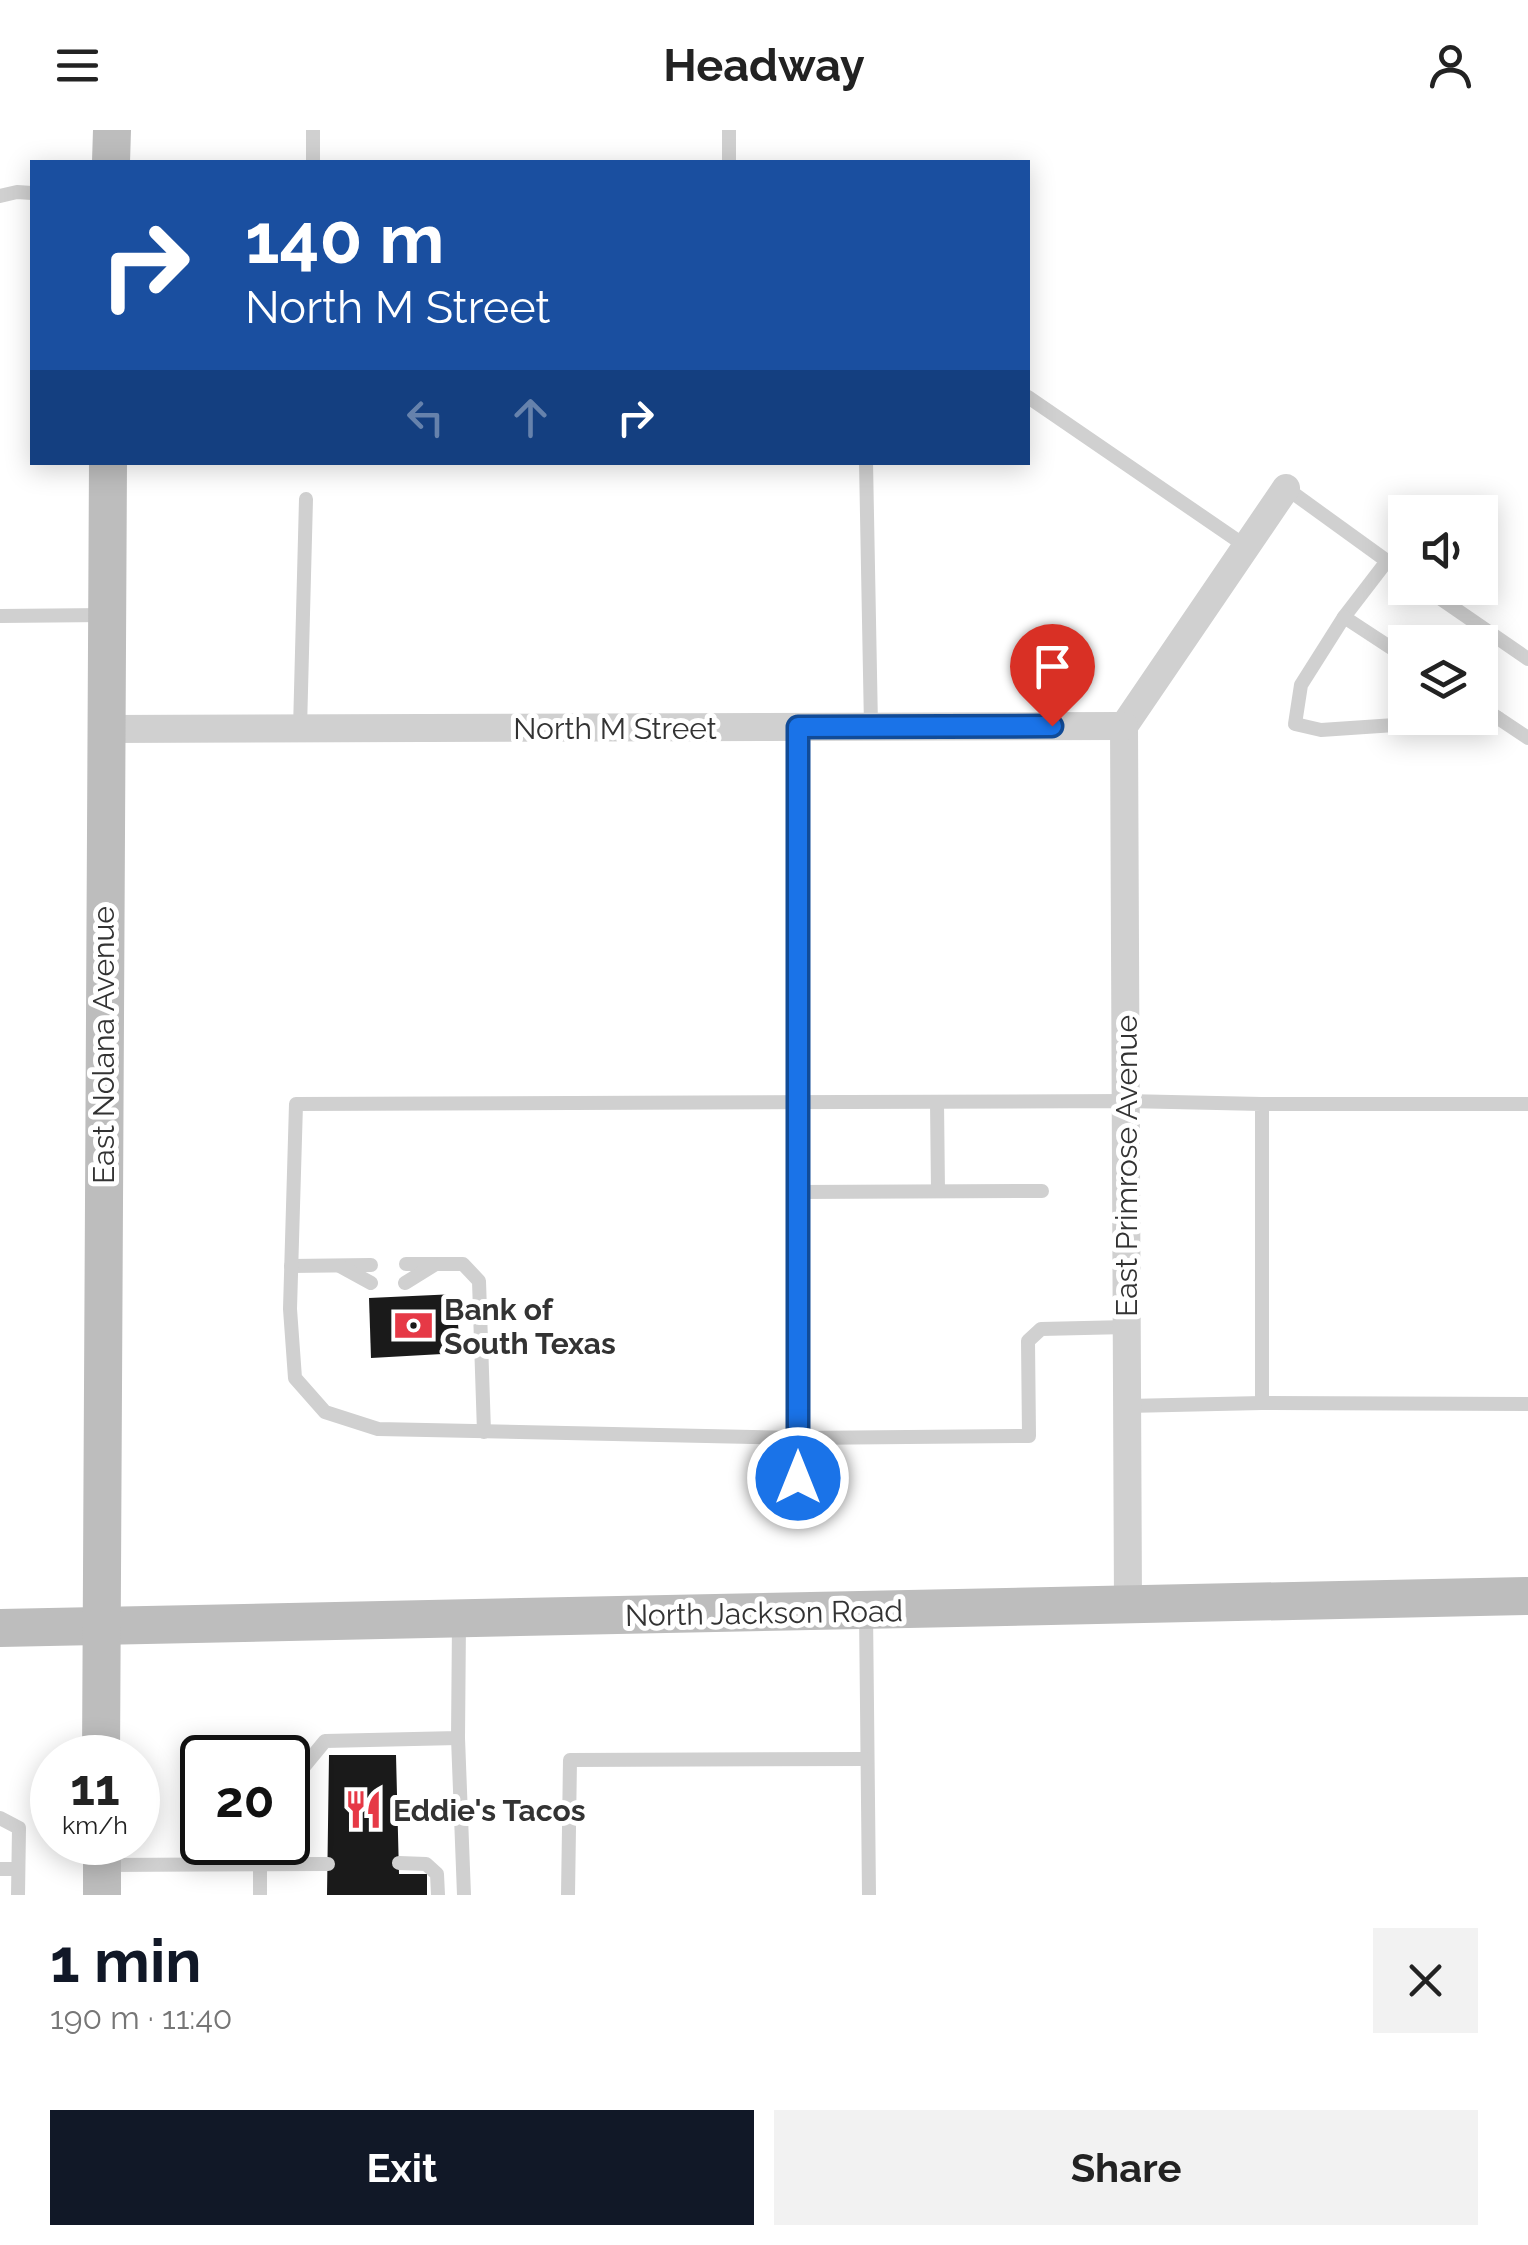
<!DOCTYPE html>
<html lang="en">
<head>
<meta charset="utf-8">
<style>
	body { margin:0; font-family:Raleway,sans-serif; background:#f2f2f2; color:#222; height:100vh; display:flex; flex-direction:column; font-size:38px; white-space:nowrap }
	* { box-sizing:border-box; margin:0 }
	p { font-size:32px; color:#767676 }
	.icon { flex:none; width:55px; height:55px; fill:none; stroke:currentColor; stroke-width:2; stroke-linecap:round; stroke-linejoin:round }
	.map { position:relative; height:1765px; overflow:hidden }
	.drawer { display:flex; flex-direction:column; background:#fff; flex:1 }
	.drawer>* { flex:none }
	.hud { position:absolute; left:30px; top:30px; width:1000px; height:305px; border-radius:0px; box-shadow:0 5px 25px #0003; background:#1a4fa0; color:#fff; overflow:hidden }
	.buttons { position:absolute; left:1388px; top:365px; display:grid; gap:20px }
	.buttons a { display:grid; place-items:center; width:110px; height:110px; border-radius:0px; background:#fff; box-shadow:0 5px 25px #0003; font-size:50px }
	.speed { position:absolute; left:30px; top:1605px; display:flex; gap:20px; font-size:50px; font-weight:700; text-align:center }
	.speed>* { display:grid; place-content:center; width:130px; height:130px; border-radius:50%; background:#fff; box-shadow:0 5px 25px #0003; line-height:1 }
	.speed small { font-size:25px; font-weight:400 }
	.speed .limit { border:5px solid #111; border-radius:15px; background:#fff; color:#111 }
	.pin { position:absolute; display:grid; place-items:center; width:85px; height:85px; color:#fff; margin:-102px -42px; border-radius:50% 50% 50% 0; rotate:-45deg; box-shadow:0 0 10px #0007 }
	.pin .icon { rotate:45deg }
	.me { position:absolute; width:110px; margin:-55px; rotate:0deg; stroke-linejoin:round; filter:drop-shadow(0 0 8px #0008) }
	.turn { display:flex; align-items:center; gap:35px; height:210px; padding:0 50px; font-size:45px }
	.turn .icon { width:130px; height:130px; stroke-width:2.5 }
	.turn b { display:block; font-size:70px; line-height:85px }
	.lanes { display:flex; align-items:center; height:95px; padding:0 50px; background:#0003; justify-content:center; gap:50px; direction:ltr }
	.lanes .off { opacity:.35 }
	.round { display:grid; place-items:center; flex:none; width:105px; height:105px; border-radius:0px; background:#f2f2f2 }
	.summary { display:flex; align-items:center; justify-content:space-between; height:170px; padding:0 50px }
	h1 { font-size:60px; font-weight:700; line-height:75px; color:#111827 }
	.button { display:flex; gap:20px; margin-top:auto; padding:20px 50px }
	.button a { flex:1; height:115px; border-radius:0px; background:#111827; color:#fff; font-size:40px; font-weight:700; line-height:115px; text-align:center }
	.button a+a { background:#f2f2f2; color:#222 }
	header { display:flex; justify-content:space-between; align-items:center; height:130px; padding:0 50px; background:#fff; font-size:45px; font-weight:700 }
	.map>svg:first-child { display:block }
</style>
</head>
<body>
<header><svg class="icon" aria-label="menu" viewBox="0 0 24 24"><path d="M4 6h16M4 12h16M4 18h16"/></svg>Headway<svg class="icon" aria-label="person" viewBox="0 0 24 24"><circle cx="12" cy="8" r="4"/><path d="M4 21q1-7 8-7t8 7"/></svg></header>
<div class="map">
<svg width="1528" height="1765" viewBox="0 0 1528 1765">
	<rect width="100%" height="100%" fill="#fff"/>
	<!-- building -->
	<g fill="#1a1a1a">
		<path d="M456,1164L460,1223L371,1228L369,1168Z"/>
		<path d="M329,1625H396L399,1744H427V1765H327Z"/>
	</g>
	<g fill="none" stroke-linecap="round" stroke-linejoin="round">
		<!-- service -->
		<g stroke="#d0d0d0" stroke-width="14">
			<path d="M313,0V32"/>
			<path d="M729,32V0"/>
			<path d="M0,66L17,62L32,63"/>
			<path d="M1028,267L1247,417"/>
			<path d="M866,332L871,596"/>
			<path d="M1286,358L1387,431L1344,487L1405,527"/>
			<path d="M1387,431L1405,444"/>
			<path d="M1425,458L1528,529"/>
			<path d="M0,486L106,485"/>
			<path d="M1344,487L1301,555L1295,594L1321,600L1498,588"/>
			<path d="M1480,576L1528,608"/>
			<path d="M300,599L306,369"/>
			<path d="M937,972L938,1061"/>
			<path d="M1262,974H1528"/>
			<path d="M798,1062L1042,1061"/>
			<path d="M406,1134H463L479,1151L484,1302"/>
			<path d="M291,1136L371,1135"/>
			<path d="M340,1136L371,1153"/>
			<path d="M405,1153L434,1135"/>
			<path d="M1127,1197L1041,1199L1028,1211L1029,1306L798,1308L378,1299L325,1282L295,1248L290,1179L296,974L1126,971L1262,974V1273"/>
			<path d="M1127,1276L1262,1273L1528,1274"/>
			<path d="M798,1348V597"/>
			<path d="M866,1481L869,1765"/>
			<path d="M458,1608L464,1765"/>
			<path d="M288,1656L325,1611L458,1608L459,1491"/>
			<path d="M0,1688L19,1698L18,1765"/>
			<path d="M399,1733L426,1734L437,1744L438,1765"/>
			<path d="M103,1735L328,1734"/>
			<path d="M0,1739H18"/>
			<path d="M260,1765V1712"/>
			<path d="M568,1765L570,1630L867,1629"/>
		</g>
		<!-- minor -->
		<g stroke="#d0d0d0" stroke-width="28">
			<path d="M1124,596L1128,1475"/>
			<path d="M1124,596L1286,358"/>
			<path d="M106,599L1124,596"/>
		</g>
		<!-- secondary -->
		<g stroke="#bdbdbd" stroke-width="38">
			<path d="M111,32L112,0"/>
			<path d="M0,1498L1528,1466"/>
			<path d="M101,1628L108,332"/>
			<path d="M102,1712V1765"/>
		</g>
	</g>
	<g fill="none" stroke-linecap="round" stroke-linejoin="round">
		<defs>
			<path id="route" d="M798,1348V597L1052,596"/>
		</defs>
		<!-- route casing -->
		<use href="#route" stroke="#114b97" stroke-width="25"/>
		<!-- route -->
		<use href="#route" stroke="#1a73e8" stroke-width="18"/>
	</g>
	<!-- icons -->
	<defs>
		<symbol id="bank-bare" viewBox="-9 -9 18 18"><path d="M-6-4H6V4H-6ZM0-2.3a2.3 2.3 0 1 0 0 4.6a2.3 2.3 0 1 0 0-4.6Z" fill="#e63946" stroke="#fff" stroke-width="2.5" paint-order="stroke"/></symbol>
		<symbol id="restaurant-bare" viewBox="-9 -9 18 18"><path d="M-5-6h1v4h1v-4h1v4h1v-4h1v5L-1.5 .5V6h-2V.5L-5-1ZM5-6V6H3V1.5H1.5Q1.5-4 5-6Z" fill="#e63946" stroke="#fff" stroke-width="2.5" paint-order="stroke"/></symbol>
	</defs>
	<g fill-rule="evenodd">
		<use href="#bank-bare" x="386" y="1168" width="55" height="55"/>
		<use href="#restaurant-bare" x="336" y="1652" width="55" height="55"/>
	</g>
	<g text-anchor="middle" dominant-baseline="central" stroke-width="10" stroke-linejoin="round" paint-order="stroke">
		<!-- street labels -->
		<g font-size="30" fill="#333" stroke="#fff">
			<text x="615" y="598">North M Street</text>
			<text transform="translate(103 915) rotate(-90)">East Nolana Avenue</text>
			<text transform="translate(1126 1036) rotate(-90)">East Primrose Avenue</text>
			<text transform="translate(764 1483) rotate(-1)">North Jackson Road</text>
		</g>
		<!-- poi labels -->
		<g font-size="30" font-weight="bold" fill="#333" stroke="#fff" text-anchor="start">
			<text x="444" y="1179">Bank of<tspan x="444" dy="34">South Texas</tspan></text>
			<text x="393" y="1680">Eddie's Tacos</text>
		</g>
	</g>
</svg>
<div class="buttons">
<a><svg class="icon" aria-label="sound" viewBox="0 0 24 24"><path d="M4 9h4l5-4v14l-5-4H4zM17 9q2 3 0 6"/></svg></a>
<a><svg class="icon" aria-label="layers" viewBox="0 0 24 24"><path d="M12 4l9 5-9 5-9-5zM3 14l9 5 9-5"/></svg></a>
</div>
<div class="speed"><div>11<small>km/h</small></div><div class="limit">20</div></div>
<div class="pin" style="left:1052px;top:596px;background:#d93025"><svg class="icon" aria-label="arrive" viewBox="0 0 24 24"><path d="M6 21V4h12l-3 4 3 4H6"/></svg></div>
<svg class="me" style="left:798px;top:1348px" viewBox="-20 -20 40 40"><circle r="17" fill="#1a73e8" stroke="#fff" stroke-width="3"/><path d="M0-11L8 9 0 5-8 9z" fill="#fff"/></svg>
<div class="hud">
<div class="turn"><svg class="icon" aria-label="right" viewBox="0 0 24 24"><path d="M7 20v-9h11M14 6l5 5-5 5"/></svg><div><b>140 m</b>North M Street</div></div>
<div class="lanes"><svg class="icon off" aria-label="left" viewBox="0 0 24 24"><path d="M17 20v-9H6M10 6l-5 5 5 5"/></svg><svg class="icon off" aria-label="ahead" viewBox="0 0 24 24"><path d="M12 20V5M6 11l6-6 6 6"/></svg><svg class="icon" aria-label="right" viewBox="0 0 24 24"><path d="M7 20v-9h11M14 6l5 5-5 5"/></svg></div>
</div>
</div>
<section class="drawer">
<div class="summary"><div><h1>1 min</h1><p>190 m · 11:40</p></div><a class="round"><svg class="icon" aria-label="close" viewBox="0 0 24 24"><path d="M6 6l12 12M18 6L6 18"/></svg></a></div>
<div class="button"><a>Exit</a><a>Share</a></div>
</section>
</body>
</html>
